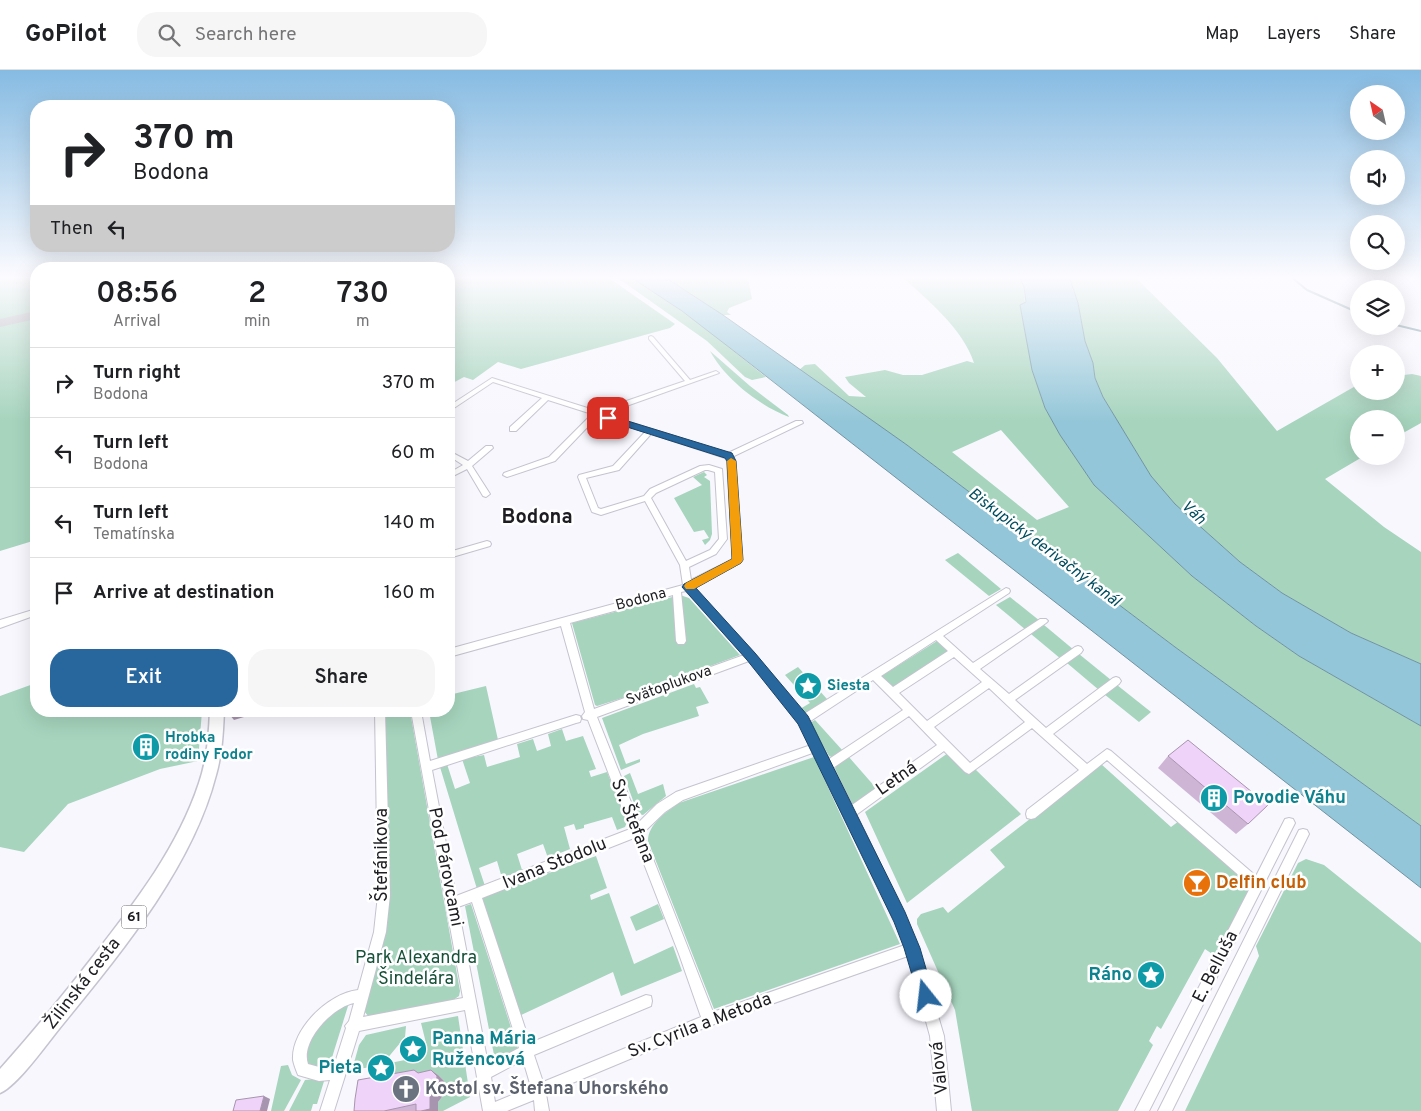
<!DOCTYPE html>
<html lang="en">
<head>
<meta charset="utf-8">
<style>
	body { margin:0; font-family:Overpass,sans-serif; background:#f6f6f6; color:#202124; height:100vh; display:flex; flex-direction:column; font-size:19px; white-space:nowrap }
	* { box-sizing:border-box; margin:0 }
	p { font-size:16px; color:#757577 }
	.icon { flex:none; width:28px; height:28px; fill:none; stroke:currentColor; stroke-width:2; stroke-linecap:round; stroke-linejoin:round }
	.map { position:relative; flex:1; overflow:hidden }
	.panel { position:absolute; left:30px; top:192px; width:425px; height:455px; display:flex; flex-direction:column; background:#fff; border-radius:20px; box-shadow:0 5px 20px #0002 }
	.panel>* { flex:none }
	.banner { position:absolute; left:30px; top:30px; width:425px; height:152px; border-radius:20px; box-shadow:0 5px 20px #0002; background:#fff; color:#202124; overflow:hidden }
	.needle { width:32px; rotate:326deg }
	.buttons { position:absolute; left:1350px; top:15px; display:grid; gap:10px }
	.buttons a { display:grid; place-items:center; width:55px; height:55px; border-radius:50%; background:#fff; box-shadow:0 5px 20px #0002; font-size:25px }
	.pin { position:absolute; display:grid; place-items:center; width:42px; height:42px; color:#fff; margin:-21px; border-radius:10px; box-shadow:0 2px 8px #0006 }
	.me { position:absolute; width:55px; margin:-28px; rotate:344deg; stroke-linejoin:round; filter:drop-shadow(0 0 4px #0008) }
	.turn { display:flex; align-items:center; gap:18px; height:105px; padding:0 20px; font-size:22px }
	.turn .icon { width:65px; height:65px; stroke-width:2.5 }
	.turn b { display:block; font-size:35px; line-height:42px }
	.then { display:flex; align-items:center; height:48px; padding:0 20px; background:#0003; gap:10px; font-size:19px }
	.eta { display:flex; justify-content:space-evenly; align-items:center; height:85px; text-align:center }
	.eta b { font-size:30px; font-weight:600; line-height:35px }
	.cta { display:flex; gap:10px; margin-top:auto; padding:10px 20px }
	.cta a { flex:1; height:58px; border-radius:20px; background:#28679e; color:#fff; font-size:20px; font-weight:600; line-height:58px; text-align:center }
	.cta a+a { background:#f6f6f6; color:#202124 }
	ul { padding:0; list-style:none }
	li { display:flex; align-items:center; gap:15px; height:70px; padding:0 20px; border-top:1px solid #e0e0e0 }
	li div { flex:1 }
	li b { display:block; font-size:19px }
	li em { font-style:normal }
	header { display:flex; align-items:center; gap:30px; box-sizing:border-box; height:70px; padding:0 25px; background:#fff; border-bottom:1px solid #e0e0e0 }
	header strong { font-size:24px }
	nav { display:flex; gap:28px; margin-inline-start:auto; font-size:18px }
	.search { width:350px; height:45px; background:#f6f6f6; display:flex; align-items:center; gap:12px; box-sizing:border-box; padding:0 18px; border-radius:20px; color:#757577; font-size:19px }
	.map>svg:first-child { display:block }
</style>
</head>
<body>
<header>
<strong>GoPilot</strong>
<div class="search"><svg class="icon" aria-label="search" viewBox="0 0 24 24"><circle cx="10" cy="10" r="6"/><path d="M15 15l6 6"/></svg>Search here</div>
<nav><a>Map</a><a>Layers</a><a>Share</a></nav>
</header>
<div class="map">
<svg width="1421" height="1041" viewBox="0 0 1421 1041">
	<rect width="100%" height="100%" fill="#f8f7fe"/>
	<!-- green -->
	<g fill="#a6d4bd" fill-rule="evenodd">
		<path d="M0,206H36V470L0,481Z"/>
		<path d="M449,206H606L675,254L670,258L521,299L498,292L473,310L464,307L449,315Z"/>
		<path d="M615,206H629L656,223L701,255L766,307L752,310L745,307L707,271Z"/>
		<path d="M663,206H750L748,208L752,229L729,238L727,242L731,245H723Z"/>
		<path d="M901,206H1019L1024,217L1027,268L1032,300L1045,338L1060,365L1094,415L1192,506L1256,556L1299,586L1421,656V756L1175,577L907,375L799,300L805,295L815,294L849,326L866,327L849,313L845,307L885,300L903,305H922L967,291L974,293C964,260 927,229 901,206ZM1001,360L1069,437L1037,450L952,382Z"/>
		<path d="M1069,206H1134L1217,288L1277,361L1359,314V321H1396V306L1412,304L1421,306V353L1396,367V349H1359V386H1364L1325,409L1384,457L1421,482V594L1351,563L1282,523L1240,492L1175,434L1151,406L1103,327L1095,308L1093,293L1085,271L1078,233Z"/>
		<path d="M710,281L750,316L788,345L789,347C760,336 725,309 710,281Z"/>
		<path d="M704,402L707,405L704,407L710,411L712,464L710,470L705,475L702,470L709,468L704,460L694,462L674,428L702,415L693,407Z"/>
		<path d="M958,483L1001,519L989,526L945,490Z"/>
		<path d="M680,525L689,528L740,585L635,624L597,636L595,635L572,553Z"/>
		<path d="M1010,527L1040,551L1026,560L996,535Z"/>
		<path d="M1044,555L1074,580L1061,589L1031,564Z"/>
		<path d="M937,571L949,582L893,619L880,607Z"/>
		<path d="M1079,584L1111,610L1099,620L1067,593Z"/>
		<path d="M798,597L827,629L806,643L800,639L810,633L785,605Z"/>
		<path d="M36,613V641H202L198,691L160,699L68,734L24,782L0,777V626Z"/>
		<path d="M694,614L696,618L700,617L709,633L696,637L699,646L643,664L619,675L626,694L640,689V692L621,700L602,648Z"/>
		<path d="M1117,615L1151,642L1139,652L1104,624Z"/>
		<path d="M486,616L498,670L438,690L429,641H449V625Z"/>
		<path d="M384,641H410L460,921L459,926L453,930L369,947L364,941L383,874L388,844Z"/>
		<path d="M815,650L843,681L834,688L829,686L810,653Z"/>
		<path d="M562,659L566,671L583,666L596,699L589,701L591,707L607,702L627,752L625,757L617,760L612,747L584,755V758L576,760L574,754L564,757L570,779L548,788L543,774L517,784L522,800L502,808L497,791L479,798L485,816L477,819L440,697L447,694L455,719L470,713L462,689L484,685L487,697L520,687L517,674L533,669L537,681L551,676L548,664Z"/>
		<path d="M948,683L968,704L975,699L1021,744L907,833L865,742Z"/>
		<path d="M848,686L876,718L852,736L835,699L837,693Z"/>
		<path d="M814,687L900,874L714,939L648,771C648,754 666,742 679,733Z"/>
		<path d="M1101,694L1171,757L1179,751L1245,809L1249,821L1215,886L1205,879L1161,959L1157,956L1149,971L1153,975L1118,1041H972L955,940L917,854V849L921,844L943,837L948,843L1005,797L990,780Z"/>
		<path d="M630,703L638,724L663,714L666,726L643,745L638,744L624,706Z"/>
		<path d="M596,786L607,818L590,825L591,830L609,823L634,894L673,876L682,901L621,926L613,902L519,946L501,884L480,828Z"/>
		<path d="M1306,789L1324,795L1421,873V1041H1185L1259,886L1256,876L1298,793Z"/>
		<path d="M471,834L518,979L495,990L465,836Z"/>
		<path d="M658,834L664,849L636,861L630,847Z"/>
		<path d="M345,934L348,936L330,994L309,998L304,992C306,970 322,941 345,934Z"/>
		<path d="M458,946L470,1027L443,1041H438V1032L444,1024V1011L439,1006L369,1015L377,996L352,1000L359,975L366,965L406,956L405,967L386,990L385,994L420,987L427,977L421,953Z"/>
		<path d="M288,995L292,1005L301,1010L284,1041H271L281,996Z"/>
		<path d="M325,1008L317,1034H313L311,1041H289L305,1010Z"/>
	</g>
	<!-- water -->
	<g fill="#93c6d8" stroke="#7093a1">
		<path d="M629,206H663L723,245L907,375L1175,577L1421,756V818L730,278L682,241Z"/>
		<path d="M1019,206H1069L1078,233L1085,271L1093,293L1095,308L1103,327L1151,406L1175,434L1240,492L1282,523L1351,563L1421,594V656L1299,586L1256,556L1192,506L1094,415L1060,365L1045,338L1032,300L1020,235L1026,232L1024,217Z"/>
	</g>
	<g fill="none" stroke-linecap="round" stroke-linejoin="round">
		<!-- stream -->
		<g stroke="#7093a1" stroke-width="2">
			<path d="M1290,206L1307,220L1359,243"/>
			<path d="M1396,255L1421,261"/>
		</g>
		<!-- taxiway -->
		<path fill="#b0aeb5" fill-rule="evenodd" d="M36,241V249L0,257V249Z"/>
		<defs>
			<g id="street">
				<path d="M651,266L653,267L690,310L716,301L719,303L604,344L728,383L796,351H802L803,353L732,387L735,391L741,491L740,493L693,517L754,583L804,644L1006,518L1009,519L1010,521L1009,523L943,566L973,593L1040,549H1046L1048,551L1046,553L980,599L1009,624L1075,577L1078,576L1081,577L1083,580L1081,583L1015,630L1046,658L1113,608L1116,607L1119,608L1121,611L1119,614L1053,664L1087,694L1107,679L1111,681L1256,806L1285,749L1289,748L1293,749L1295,753L1293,757L1149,1041H1135L1251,816L1107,690L1035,748L1031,749L1027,748L1026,744L1027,740L1079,700L1032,658L969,704L965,702L944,681L856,745L904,843L918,878L944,966L951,1041H937L930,966L908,886L709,956L546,1024L549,1041H535L534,1030L507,1041H483L465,940L359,961L334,1041H320L330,1010L319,1011L298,1005C296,1000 294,995 293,990C291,959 329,923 358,920L374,862L378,825L375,641H385L390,825L386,862L363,947L463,928L411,641H421L430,691L576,645L580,646L581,649L580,652L576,653L432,700L456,826L630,759L588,650L583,649L582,646L585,642L561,556L449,587V579L683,515L680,495L645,431L601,445L592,442L578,407L579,405L613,396L645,362L598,346L555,391L507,407L503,405L504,403L549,387L592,344L548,330L516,361H510V357L542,328L493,312L451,340L449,341V336L492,308L597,341L685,311L649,269V267ZM651,364L725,388L727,391L733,489L691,510L689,497L716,484L727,469L722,399L709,395L700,396L650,419L644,426L601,439L598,438L586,408L619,400ZM705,400H708L715,402L719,469L710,480L686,491L651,428L656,423ZM686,521L744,585L594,639L570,553L673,525L676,571L678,574H684L686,571L681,522ZM936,570L948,581L893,617L881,606ZM954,587L982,612L927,651L899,623ZM749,591L799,653L811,675L676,722L657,734L639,752L597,647ZM873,610L903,640L829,689L809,652ZM989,618L1025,652L970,693L934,657ZM909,646L937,675L852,735L833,698ZM815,682L895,850L905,875L713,942L643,763L665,742L683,730ZM634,768L679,884L701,947L543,1012L534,985L651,936L652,931L651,926L646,925L530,973L482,828ZM472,832L519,978L488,994L458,837ZM354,933L349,951L345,956L346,958L334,996L319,997L308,994C300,971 333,937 354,933ZM523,990L531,1017L495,1032L491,1007Z"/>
				<path d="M486,376H492L493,378L472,396L490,424L486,427L483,426L467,399L449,408V403L463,395L449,386V381L468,391Z"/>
				<path d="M487,471L490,472L491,474L490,476L449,488V482Z"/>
				<path d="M36,539V545L0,558V550Z"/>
				<path d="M1303,759L1307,760L1309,764L1307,768L1172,1041H1158L1299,760Z"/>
			</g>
			<path id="primary" d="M210,641H224C223,663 222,684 216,705C192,799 119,885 59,959C46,975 17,1016 0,1023V999C33,962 65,923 95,884C136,831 178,777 199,713C207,690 209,665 210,641Z"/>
		</defs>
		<!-- street casing -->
		<use href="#street" stroke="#c4c3cf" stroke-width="2"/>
		<!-- primary casing -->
		<use href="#primary" stroke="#c4c3cf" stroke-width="3"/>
		<!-- street -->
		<use href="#street" fill="#fff" fill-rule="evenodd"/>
		<!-- primary -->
		<use href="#primary" fill="#fff" fill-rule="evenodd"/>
	</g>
	<!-- wall -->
	<g fill="#ceb5d6">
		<path d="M1168,686L1248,754L1236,764L1158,698Z"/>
		<path d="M414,1000L419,1003L431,1000L439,1006L444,1011V1024L438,1032V1041H354Z"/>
	</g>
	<!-- shaded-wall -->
	<g fill="#a794ae">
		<path d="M238,641H244V647L234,650L229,644Z"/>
		<path d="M147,670L150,673L149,680L141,682L138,679Z"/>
		<path d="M431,1000L439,1006L444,1011V1024L438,1032V1041H421L430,1027Z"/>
		<path d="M264,1026L270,1029L267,1041H260Z"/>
	</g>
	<!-- building -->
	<g fill="#efd3f9" stroke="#a794ae">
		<path d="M229,641H238L229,644Z"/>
		<path d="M147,670L146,677L138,679L139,672Z"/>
		<path d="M1188,670L1268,735L1248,754L1168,686Z"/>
		<path d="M414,1000L418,1003L431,1000L437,1006L436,1019L430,1027V1039L421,1041H416V1034L384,1041H354L355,1029L358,1010Z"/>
		<path d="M264,1026L260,1041H233L236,1030Z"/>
	</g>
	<!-- sky -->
	<linearGradient id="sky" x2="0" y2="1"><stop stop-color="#86bbe2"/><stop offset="0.59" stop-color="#fcfbff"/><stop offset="1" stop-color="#fcfbff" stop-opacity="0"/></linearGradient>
	<rect width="1421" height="352" fill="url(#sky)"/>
	<!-- route -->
	<path fill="#28679e" stroke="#1a4367" d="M608,345L732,383L736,391L743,490L741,493L696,518L755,583L808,646L905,842L920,878L934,926L931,932L926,934L920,932L904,878L894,852L798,654L747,590L682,517L684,514L732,489L727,391L725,388L605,350L604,348Z"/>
	<!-- slow -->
	<path fill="#f59e0b" d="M731,388L736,391L743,490L741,493L694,519H686L684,516L686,513L732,489L727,391Z"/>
	<!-- icons -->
	<defs>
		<symbol id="sight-disc" viewBox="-11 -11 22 22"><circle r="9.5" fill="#0f9aa8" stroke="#fff"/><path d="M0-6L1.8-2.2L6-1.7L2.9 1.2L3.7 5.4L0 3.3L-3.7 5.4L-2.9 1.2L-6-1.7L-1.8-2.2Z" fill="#fff"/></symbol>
		<symbol id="building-disc" viewBox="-11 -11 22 22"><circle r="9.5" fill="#0f9aa8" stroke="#fff"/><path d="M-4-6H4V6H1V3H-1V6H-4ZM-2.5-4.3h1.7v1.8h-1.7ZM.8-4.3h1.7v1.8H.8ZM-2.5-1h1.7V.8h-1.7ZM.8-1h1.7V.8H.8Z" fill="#fff"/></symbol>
		<symbol id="bar-disc" viewBox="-11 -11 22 22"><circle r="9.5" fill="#e8710a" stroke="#fff"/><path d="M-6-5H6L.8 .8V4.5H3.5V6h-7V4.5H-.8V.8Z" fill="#fff"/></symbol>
		<symbol id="church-disc" viewBox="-11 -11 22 22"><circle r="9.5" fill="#6b7280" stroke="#fff"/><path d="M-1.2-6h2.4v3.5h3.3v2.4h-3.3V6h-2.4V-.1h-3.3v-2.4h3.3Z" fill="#fff"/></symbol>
	</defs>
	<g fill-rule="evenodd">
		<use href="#sight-disc" x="792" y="600" width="32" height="32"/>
		<use href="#building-disc" x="130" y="661" width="32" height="32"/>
		<use href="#building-disc" x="1198" y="712" width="32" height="32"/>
		<use href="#bar-disc" x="1181" y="797" width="32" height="32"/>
		<use href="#sight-disc" x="1135" y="889" width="32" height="32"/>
		<use href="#sight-disc" x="397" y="963" width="32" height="32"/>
		<use href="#sight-disc" x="365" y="982" width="32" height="32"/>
		<use href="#church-disc" x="390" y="1003" width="32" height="32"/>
	</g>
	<g text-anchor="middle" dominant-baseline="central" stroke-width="5" stroke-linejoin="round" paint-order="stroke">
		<!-- shield labels -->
		<rect fill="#fff" stroke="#626164" stroke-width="1" x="121.5" y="835.5" width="25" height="23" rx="4"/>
		<g font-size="14" font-weight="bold" fill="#1e1d22">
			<text x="134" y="847">61</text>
		</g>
		<!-- street labels -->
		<g font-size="15" fill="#1e1d22" stroke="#fff">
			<text transform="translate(641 530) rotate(-15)">Bodona</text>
			<text transform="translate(669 616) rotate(-20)">Svätoplukova</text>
		</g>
		<!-- culture labels -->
		<g font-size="15" font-weight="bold" fill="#0d838f" stroke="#fff" text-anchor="start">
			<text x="827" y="616">Siesta</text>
			<text x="165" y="668">Hrobka<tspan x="165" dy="17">rodiny Fodor</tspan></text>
		</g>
		<!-- water labels -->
		<g font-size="16" font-style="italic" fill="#004c5f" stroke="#fff">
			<text transform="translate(1193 443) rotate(43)">Váh</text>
			<text transform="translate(1044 478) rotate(37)">Biskupický derivačný kanál</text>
		</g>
		<!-- near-street labels -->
		<g font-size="18" fill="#1e1d22" stroke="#fff">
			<text transform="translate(897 709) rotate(-35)">Letná</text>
			<text transform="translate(632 751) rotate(68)">Sv. Štefana</text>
			<text transform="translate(382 785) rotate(-90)">Štefánikova</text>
			<text transform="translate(555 794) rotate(-22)">Ivana Stodolu</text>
			<text transform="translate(445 797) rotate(79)">Pod Párovcami</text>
			<text transform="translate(1216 897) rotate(-63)">E. Belluša</text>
			<text transform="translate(83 914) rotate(-52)">Žilinská cesta</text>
			<text transform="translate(700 956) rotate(-21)">Sv. Cyrila a Metoda</text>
			<text transform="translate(940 998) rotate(-96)">Valová</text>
		</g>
		<!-- near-culture labels -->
		<g font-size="18" font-weight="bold" fill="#0d838f" stroke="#fff" text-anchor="start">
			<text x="1233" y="728">Povodie Váhu</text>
			<text x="1132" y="905" text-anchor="end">Ráno</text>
			<text x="432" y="969">Panna Mária<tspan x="432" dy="21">Ružencová</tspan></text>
			<text x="362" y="998" text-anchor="end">Pieta</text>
		</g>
		<!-- near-food labels -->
		<g font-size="18" font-weight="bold" fill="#c56008" stroke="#fff" text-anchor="start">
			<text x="1216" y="813">Delfin club</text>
		</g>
		<!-- near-park labels -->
		<g font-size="18" fill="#17513a" stroke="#fff">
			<text x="416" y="888">Park Alexandra<tspan x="416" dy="21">Šindelára</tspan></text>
		</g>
		<!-- near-worship labels -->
		<g font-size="18" font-weight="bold" fill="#5b616d" stroke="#fff" text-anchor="start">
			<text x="425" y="1019">Kostol sv. Štefana Uhorského</text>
		</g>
		<!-- district labels -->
		<g font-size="20" font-weight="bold" fill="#1e1d22" stroke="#fff">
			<text x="537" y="448">Bodona</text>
		</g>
	</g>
</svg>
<div class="buttons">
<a><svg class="needle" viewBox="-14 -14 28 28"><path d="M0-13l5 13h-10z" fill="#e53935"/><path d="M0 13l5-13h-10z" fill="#757577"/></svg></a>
<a><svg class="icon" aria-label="sound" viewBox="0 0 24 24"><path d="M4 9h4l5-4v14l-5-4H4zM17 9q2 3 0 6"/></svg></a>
<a><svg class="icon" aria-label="search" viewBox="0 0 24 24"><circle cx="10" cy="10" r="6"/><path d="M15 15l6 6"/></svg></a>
<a><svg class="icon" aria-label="layers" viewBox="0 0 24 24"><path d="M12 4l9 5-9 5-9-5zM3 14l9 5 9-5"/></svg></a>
<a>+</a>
<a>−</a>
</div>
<div class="pin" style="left:608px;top:348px;background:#d93025"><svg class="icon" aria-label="arrive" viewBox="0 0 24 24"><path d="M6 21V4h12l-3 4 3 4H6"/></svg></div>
<svg class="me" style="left:926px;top:926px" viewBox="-20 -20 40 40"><circle r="19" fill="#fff"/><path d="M0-13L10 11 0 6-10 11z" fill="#28679e"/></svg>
<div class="banner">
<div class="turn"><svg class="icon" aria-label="right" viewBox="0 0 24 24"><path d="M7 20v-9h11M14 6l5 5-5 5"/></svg><div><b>370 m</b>Bodona</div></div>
<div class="then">Then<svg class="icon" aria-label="left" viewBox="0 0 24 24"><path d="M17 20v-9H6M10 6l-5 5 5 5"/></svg></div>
</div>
<section class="panel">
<div class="eta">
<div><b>08:56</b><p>Arrival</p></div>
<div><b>2</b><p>min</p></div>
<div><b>730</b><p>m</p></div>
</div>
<ul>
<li><svg class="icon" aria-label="right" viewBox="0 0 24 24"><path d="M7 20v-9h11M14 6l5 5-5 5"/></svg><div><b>Turn right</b><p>Bodona</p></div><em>370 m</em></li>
<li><svg class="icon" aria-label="left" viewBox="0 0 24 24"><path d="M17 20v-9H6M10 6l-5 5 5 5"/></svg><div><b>Turn left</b><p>Bodona</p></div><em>60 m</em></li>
<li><svg class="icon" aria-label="left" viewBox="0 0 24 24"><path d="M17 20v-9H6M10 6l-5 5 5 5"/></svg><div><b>Turn left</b><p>Tematínska</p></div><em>140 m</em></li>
<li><svg class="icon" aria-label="arrive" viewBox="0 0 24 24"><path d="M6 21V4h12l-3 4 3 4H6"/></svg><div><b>Arrive at destination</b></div><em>160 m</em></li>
</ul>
<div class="cta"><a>Exit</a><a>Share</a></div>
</section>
</div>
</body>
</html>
